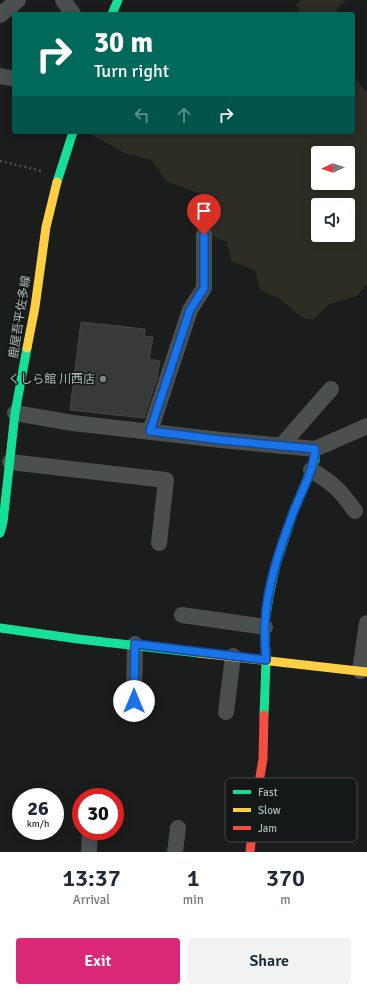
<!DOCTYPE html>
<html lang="en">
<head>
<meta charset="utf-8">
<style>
	body { margin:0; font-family:Signika,"Noto Sans JP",sans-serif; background:#f2f2f3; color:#1f2937; height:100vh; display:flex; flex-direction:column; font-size:15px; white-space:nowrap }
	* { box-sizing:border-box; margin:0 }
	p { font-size:13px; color:#747a83 }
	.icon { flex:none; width:22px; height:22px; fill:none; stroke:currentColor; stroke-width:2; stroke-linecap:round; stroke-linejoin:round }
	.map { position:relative; height:852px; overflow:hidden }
	.details { display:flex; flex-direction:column; background:#fff; flex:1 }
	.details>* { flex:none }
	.guide { position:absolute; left:12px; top:12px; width:343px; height:122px; border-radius:4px; box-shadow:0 2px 10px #0003; background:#00695c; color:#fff; overflow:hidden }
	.needle { width:26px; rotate:267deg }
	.tools { position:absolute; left:311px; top:146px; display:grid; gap:8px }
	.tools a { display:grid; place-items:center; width:44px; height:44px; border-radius:4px; background:#fff; box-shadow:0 2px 10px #0003; font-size:20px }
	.speed { position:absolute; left:12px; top:788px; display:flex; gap:8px; font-size:20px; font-weight:700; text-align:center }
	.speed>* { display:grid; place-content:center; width:52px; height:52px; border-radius:50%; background:#fff; box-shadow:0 2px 10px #0003; line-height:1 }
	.speed small { font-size:10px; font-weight:400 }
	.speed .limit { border:6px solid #d22; background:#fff; color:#111 }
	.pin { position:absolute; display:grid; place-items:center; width:34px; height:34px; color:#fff; margin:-41px -17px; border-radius:50% 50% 50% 0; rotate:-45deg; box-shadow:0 0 4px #0007 }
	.pin .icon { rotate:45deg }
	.me { position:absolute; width:44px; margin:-22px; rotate:0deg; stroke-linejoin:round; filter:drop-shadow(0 0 3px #0008) }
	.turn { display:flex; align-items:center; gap:14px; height:84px; padding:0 16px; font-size:18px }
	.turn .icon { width:52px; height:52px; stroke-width:2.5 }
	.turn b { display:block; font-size:28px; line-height:34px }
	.lanes { display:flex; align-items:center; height:38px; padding:0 16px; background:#0003; justify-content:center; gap:20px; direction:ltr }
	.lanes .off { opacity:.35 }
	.eta { display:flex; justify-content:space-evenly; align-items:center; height:68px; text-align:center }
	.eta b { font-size:24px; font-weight:600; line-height:28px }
	.cta { display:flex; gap:8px; margin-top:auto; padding:8px 16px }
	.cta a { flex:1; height:46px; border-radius:4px; background:#db2777; color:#fff; font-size:16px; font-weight:600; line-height:46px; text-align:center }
	.cta a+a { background:#f2f2f3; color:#1f2937 }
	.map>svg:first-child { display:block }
</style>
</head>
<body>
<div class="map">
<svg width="367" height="852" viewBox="0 0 367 852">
	<rect width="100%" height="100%" fill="#1b1c1c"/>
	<!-- green -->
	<g fill="#2d2c25" fill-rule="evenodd">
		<path d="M302,0H346L336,10L342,14H301L296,5Z"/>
		<path d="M353,76L367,93V284L357,296L329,304L313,320L301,317L279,298L260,290L255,270L231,261L227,242L210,235V197L166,181L152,160L124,153L87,132H353ZM318,153H348V183H318ZM318,205H348V235H318Z"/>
	</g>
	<!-- building -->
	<path fill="#373a39" stroke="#444847" d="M81,322L145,329L144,336L153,337L149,359L160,361L157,378L144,418L70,410Z"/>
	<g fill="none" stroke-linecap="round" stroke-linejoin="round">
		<!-- path -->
		<path stroke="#4d514f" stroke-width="2.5" stroke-dasharray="2 3" stroke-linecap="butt" d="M0,161L42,171"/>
		<!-- street -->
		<g stroke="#4b4f4d" stroke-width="16">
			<path d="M63,0L73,14"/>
			<path d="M0,15L18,0"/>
			<path d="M0,76L11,78"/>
			<path d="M15,413L73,423L221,440L315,449L367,426"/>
			<path d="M150,431L190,310L204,288V235"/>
			<path d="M281,446L331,389"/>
			<path d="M10,462L166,480L159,543"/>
			<path d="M311,470C333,483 340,490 355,511"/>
			<path d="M182,615L265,627"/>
			<path d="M360,671L367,623"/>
			<path d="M134,701L135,644"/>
			<path d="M226,712L233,656"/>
			<path d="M89,852L90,831"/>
			<path d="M175,852L178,828"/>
		</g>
		<!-- fast -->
		<g stroke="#16e098" stroke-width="9">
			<path d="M112,14L118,0"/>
			<path d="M57,182L73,132"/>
			<path d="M0,533L3,522L15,413L27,348"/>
			<path d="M0,628L78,639L199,653"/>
			<path d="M264,715L266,660L265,622L269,596L276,564L293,513L315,460V449"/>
		</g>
		<!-- slow -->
		<g stroke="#ffcf43" stroke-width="9">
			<path d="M27,348L35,307L46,227L57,182"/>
			<path d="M199,653L367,672"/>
		</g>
		<!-- jam -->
		<path stroke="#f24e42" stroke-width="9" d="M250,852L256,800L263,759L264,715"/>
	</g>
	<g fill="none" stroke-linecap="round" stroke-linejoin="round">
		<defs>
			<path id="route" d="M134,701L135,644L266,660C265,647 264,635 265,623C267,585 280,548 293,513C301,492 314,471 315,449L221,440L150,431L190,310L204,288V235"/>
		</defs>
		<!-- route casing -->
		<use href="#route" stroke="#114b97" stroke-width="10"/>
		<!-- route -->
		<use href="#route" stroke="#1a73e8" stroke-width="7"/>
	</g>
	<!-- markers -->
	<circle fill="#7a8480" stroke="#151818" stroke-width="1.5" cx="103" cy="379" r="4"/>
	<g text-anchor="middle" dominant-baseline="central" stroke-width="3" stroke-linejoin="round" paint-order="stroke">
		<!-- street labels -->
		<g font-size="12" fill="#adbcb6" stroke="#151818">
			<text transform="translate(20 317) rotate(-81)">鹿屋吾平佐多線</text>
		</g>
		<!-- poi labels -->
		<g font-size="12" fill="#adbcb6" stroke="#151818" text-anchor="end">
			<text x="95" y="379">くしら館 川西店</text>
		</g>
	</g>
	<!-- legend -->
	<rect x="225" y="778" width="132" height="64" rx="6" fill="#151818" stroke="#434947" stroke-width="1"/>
	<rect x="233" y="790" width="18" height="4" fill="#16e098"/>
	<rect x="233" y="808" width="18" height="4" fill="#ffcf43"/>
	<rect x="233" y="826" width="18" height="4" fill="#f24e42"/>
	<g font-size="11" fill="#adbcb6">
		<text x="258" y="796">Fast</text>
		<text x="258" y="814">Slow</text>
		<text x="258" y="832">Jam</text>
	</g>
</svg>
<div class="tools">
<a><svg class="needle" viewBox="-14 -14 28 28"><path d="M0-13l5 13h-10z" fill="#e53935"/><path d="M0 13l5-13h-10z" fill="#747a83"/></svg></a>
<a><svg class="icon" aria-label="sound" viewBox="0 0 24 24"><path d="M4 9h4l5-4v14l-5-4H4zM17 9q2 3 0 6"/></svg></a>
</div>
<div class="speed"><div>26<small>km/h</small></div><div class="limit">30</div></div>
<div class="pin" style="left:204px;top:235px;background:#d93025"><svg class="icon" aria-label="arrive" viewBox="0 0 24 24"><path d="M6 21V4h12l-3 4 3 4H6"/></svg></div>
<svg class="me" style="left:134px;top:701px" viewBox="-20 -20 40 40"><circle r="19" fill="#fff"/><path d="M0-13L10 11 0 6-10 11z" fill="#1a73e8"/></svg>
<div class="guide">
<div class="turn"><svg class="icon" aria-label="right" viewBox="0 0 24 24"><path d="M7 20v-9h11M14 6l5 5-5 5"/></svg><div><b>30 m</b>Turn right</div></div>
<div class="lanes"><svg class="icon off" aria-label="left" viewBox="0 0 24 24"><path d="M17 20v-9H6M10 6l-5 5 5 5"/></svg><svg class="icon off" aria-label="ahead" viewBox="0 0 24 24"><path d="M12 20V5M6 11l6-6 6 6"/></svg><svg class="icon" aria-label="right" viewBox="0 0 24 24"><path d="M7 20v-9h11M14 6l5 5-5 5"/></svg></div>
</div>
</div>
<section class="details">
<div class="eta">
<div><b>13:37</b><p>Arrival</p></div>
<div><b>1</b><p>min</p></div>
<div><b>370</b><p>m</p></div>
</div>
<div class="cta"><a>Exit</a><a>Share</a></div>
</section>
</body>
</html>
